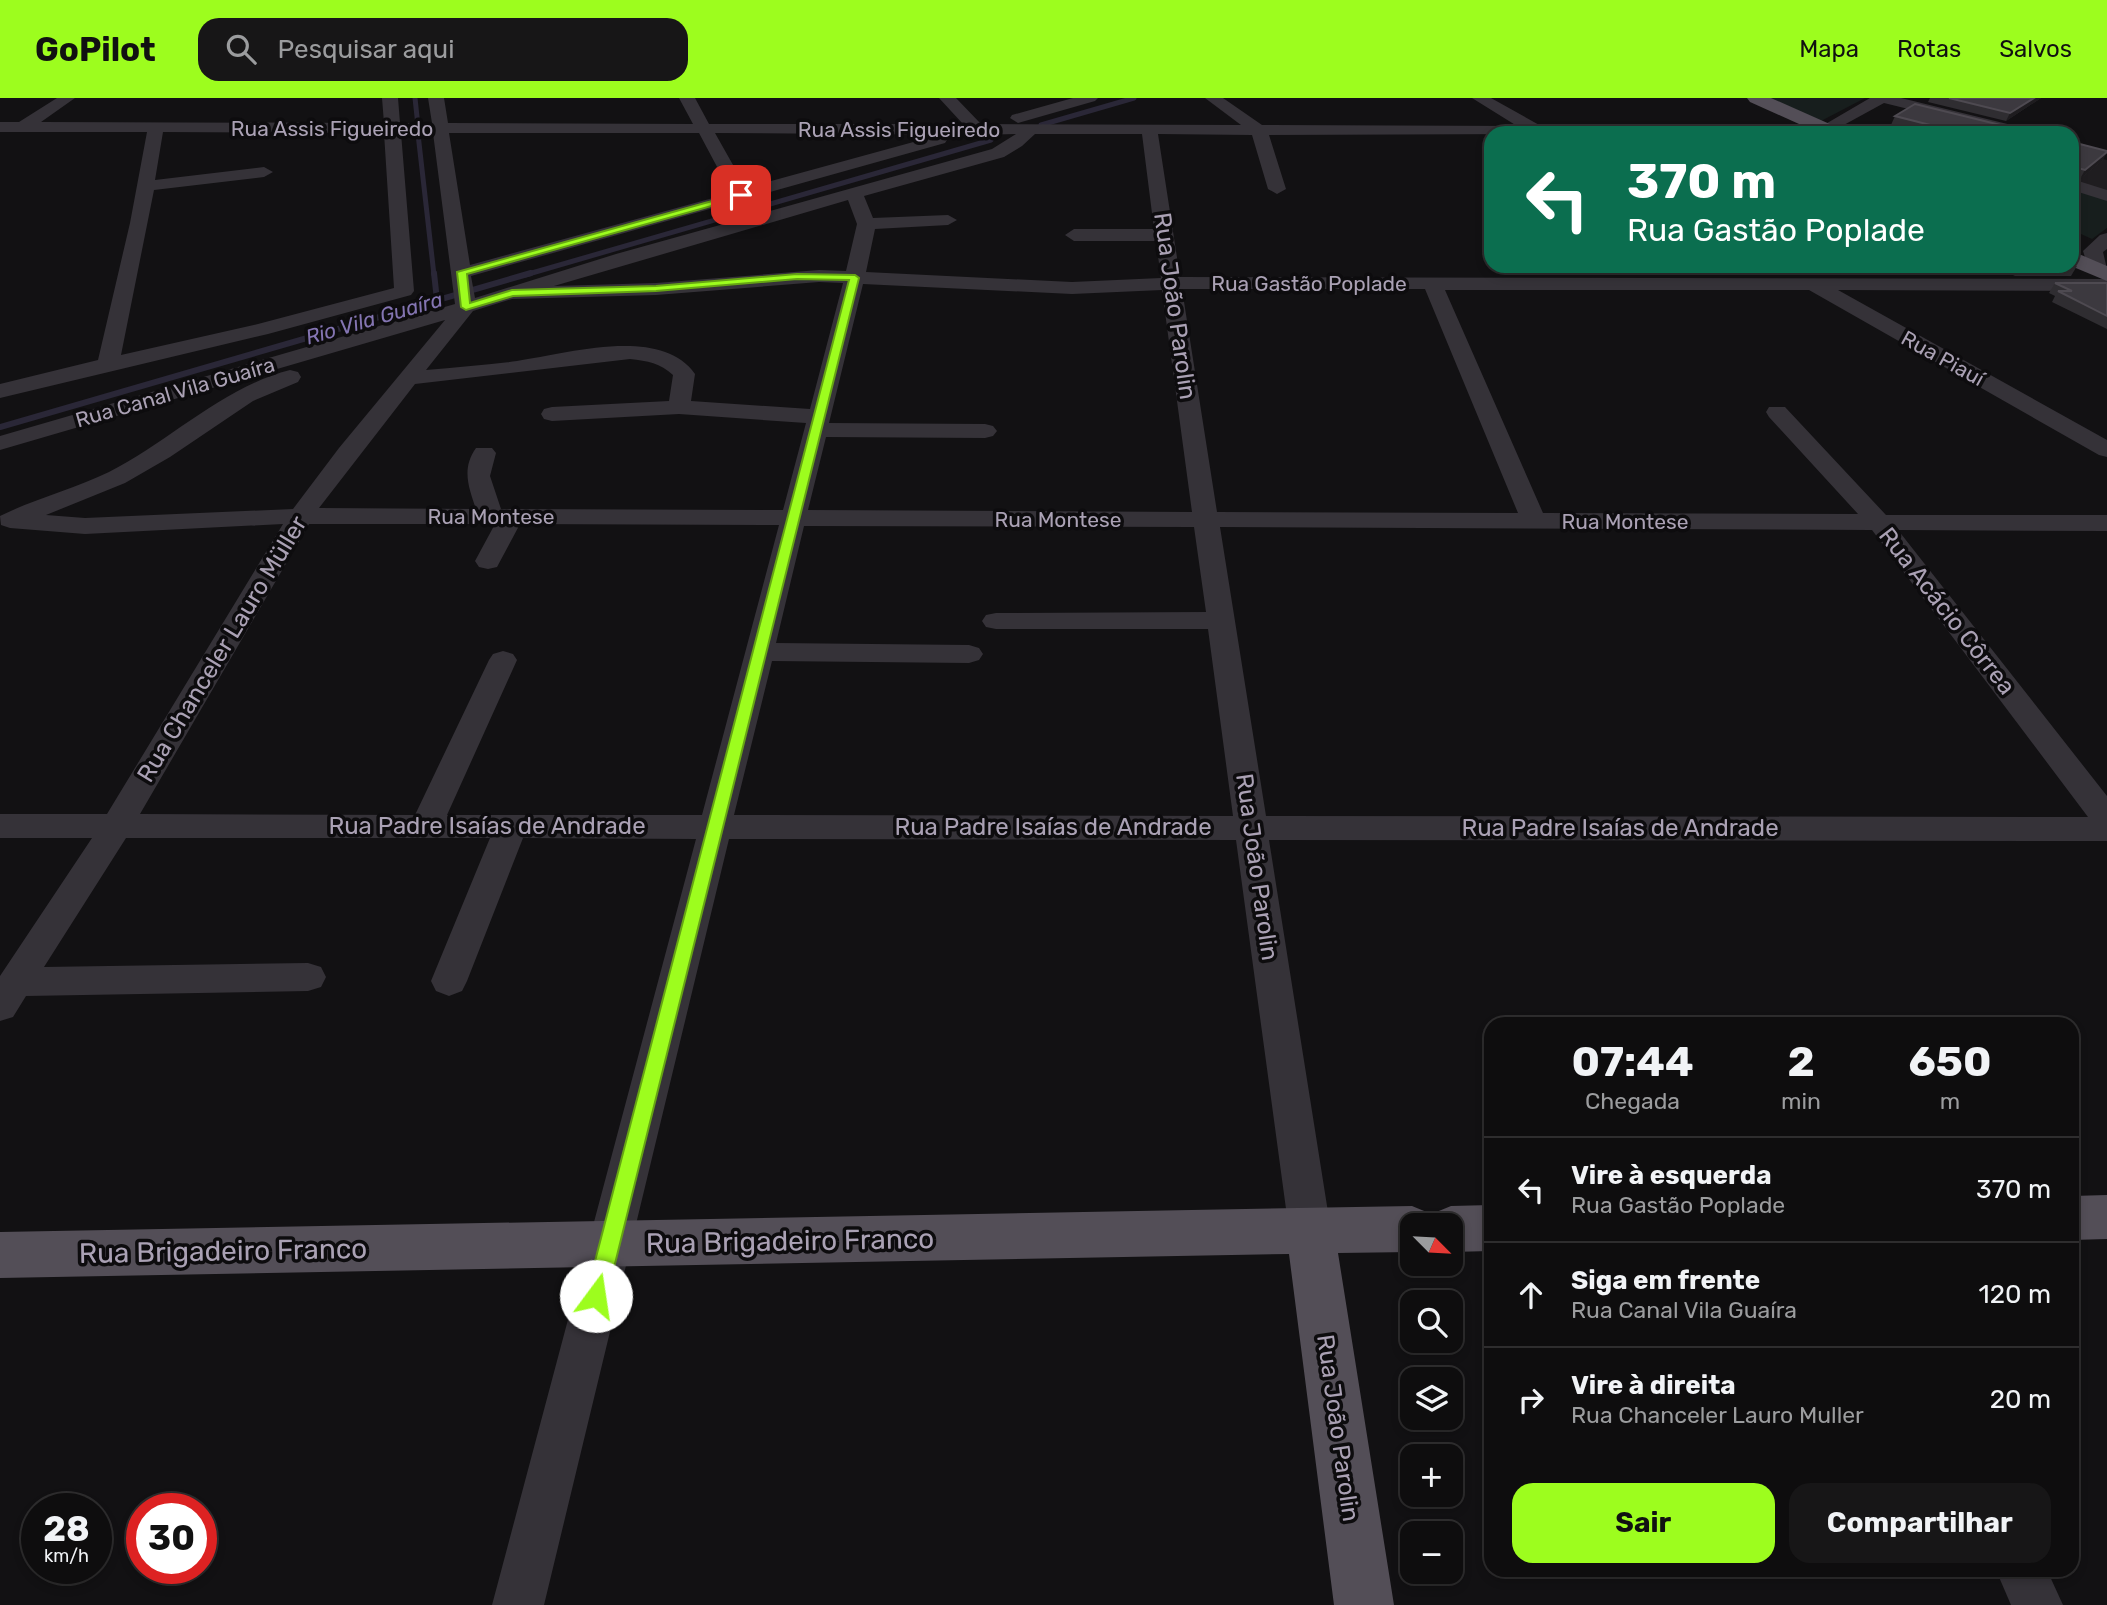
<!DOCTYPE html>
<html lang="pt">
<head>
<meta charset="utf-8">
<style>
	body { margin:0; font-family:Rubik,sans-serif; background:#171617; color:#f1f3f6; height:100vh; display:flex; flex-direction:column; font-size:26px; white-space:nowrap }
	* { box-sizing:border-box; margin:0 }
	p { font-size:23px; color:#9b9c9e }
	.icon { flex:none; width:38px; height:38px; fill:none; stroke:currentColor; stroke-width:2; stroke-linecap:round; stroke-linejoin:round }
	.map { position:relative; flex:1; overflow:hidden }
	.side { position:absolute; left:1484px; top:919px; width:595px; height:560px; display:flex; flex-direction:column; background:#0e0d0e; border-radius:21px; box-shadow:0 4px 10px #0003,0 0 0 2px #2e2d2e }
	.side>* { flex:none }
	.hud { position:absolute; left:1484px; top:28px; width:595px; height:147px; border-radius:21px; box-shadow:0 4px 10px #0003,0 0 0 2px #2e2d2e; background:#0b6e4f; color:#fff; overflow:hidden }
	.needle { width:46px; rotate:114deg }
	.tools { position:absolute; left:1400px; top:1115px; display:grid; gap:14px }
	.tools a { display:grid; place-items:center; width:63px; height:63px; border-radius:14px; background:#0e0d0e; box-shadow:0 4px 10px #0003,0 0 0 2px #2e2d2e; font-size:35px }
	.speed { position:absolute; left:21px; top:1395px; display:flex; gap:14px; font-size:35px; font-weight:700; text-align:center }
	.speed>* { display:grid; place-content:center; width:91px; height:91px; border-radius:50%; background:#0e0d0e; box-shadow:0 4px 10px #0003,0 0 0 2px #2e2d2e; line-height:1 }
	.speed small { font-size:18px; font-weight:400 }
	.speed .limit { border:10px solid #d22; background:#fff; color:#111 }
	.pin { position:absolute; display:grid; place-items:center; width:60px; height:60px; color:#fff; margin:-30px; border-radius:14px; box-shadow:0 4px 10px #0006 }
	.me { position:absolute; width:77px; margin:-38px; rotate:14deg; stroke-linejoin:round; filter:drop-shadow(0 0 5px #0008) }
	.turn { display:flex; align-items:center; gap:24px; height:147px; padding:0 28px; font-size:32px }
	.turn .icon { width:91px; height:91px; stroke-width:2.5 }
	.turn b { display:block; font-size:49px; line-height:60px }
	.eta { display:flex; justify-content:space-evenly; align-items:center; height:119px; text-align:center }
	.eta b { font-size:42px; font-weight:700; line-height:49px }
	.action { display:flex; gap:14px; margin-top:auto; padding:14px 28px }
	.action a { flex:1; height:80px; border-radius:21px; background:#9dfd1e; color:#111; font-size:28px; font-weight:700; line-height:80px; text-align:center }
	.action a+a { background:#171617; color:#f1f3f6 }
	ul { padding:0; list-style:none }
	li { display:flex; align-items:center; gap:21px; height:105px; padding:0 28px; border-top:2px solid #2e2d2e }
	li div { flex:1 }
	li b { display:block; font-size:26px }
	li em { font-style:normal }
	header { display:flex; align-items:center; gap:42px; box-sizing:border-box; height:98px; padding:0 35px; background:#9dfd1e; color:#111 }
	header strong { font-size:33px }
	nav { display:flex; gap:38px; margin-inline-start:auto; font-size:24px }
	.search { width:490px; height:63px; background:#171617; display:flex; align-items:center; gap:18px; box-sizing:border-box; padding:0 24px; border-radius:21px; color:#9b9c9e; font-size:26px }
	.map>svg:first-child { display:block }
</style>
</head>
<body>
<header>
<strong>GoPilot</strong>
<div class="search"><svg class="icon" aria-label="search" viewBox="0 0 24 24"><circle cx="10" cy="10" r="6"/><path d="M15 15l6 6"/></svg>Pesquisar aqui</div>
<nav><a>Mapa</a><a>Rotas</a><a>Salvos</a></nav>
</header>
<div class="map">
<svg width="2107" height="1507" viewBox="0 0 2107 1507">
	<rect width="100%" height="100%" fill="#121113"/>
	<!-- built -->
	<path fill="#1f1d20" d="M2072,53L2107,62V101L2072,90Z"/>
	<!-- green -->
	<g fill="#171e1d">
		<path d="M1770,0H1865L1821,23Z"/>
		<path d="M2072,91L2107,102V130L2092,141L2072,132Z"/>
	</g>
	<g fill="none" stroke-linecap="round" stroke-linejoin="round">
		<!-- stream-far1 -->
		<g stroke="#2a2737" stroke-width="5">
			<path d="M415,0L418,28"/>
			<path d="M1041,27L1134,0"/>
			<path d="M418,36L434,177"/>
			<path d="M525,177L991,42"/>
		</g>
		<!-- stream -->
		<g stroke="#2a2737" stroke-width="6">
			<path d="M434,175L437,202"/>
			<path d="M0,329L531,175"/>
		</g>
		<!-- minor -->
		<g fill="#353238" fill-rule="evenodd">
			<path d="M57,0H75L41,24L384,25L382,0H398L400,25H432L428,0H444L448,25L693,26L679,0H695L709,26H963L939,0H956L981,26L1241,27L1205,0H1223L1262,27L1517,28L1472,0H1491L1541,28L1805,30L1806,35L1269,37L1286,91L1277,96L1268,91L1252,37L1158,36L1180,179L2107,181V193L1838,192L2107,342V359L2099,357L1809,192H1445L1543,415L1858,416L1769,319L1766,314L1769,309H1785L1886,417H2107V433L1898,432L2107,698V743L1269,742L1331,1133L1325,1147L1310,1153L1295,1147L1289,1133L1236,742L729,741L544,1507H492L696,741L523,740L467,883L462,893L449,898L436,893L431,883L490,740H126L44,869L308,865L321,869L326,879L321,889L308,893L26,898L13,919L0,923V878L92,740H0V716H107L283,426L85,436L10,430L1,427L0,418C34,401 74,391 109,374C170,343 223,289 290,272L298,274L301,279L298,284L253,303L170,359L125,385L46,417L85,420L293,411L339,350L445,222L0,352V338L455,206L433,35H401L414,193L411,197L268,236L0,300V286L98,262L130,125L147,34H0V24H19ZM163,34L384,35L394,190L258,226L121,257L154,92L264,79L273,74L264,69L155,82ZM449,35H699L731,95L470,167ZM715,35L977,37L1016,36L992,51L616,156L475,200L471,178L945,45L947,42L939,37L746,90ZM1035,36H1142L1154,131H1074L1065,137L1074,143H1156L1161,180L1072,184L866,174L875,131L948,127L957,122L948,117L873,120L864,98L1004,59L1022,48ZM848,102L857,126L846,173L819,172L656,185L554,188ZM819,184L843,185L810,311L691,303L695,276C661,227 566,256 517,263C487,267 456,269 426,272L473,213L512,201L656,197ZM863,186L1072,196L1162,192L1192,414L808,412L826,339L985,340L993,338L997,333L993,328L985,326L829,325ZM1182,191H1425L1518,415L1217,414ZM630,261C648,263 660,265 673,277L669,303L552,309L544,311L541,316L544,321L552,323L679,316L806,325L783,412L501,411L490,378L496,355L492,350H476C461,371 469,390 476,411L319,410L415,286ZM309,426H495L475,463L479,469L488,471L497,469L520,426L779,427L702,717H447L517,562L513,556L503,553L493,556L489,562L415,717L140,716ZM804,428L1194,429L1206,514L996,515L986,517L982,523L986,529L996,531H1208L1233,718L734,717L772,563L969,565L979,562L983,556L979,550L969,547L776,545ZM1220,429L1872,432L2088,719L1266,718Z"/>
			<path d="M1073,0H1098L1095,3L1018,25L1010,20L1012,17Z"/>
			<path d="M1870,0H1901L2032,32L2034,35H2006L1884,5L1831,34H1819L1817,31Z"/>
			<path d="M2072,81L2107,92V103L2072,92Z"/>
			<path d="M2107,135V151L2103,154L2107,171L2104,175H2090L2083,153L2100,137Z"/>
			<path d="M1996,1472H2047L2063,1507H2011Z"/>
		</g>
		<!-- major -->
		<g fill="#534e57" fill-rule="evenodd">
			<path d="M1747,0H1771L1841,31L1843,35H1819L1750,4Z"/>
			<path d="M2072,153L2107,168V183L2071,168Z"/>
			<path d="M2107,1097V1141L2072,1142V1098Z"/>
			<path d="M1491,1107V1153L1451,1154V1127H1412V1154L1338,1155L1394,1507H1334L1289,1156L0,1180V1134L1412,1108L1429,1115L1432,1120L1434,1115L1451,1108Z"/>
		</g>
	</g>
	<!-- wall -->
	<g fill="#2f2d31">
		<path d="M1930,0H2041L2006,23L1928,4Z"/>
		<path d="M1895,18L2033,35H1924L1891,27Z"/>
		<path d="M2072,44L2103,62L2080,81L2072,79Z"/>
		<path d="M1994,168H2077L2071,178H2015Z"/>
		<path d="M2055,185H2107V231L2052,204L2055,198L2049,195Z"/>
	</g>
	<!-- shaded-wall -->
	<g fill="#1e1c1f">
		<path d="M2034,0H2041L2006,23L2010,15Z"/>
		<path d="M2107,54L2103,62L2080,81L2085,72Z"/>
	</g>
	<!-- building -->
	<g fill="#3c393f" stroke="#4e4a51" stroke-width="2">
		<path d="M1949,0H2034L2010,15Z"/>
		<path d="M1915,6L2033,35H1945L1946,31L1895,18Z"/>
		<path d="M2072,44L2107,53V54L2085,72L2078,70L2074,72L2072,71Z"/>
		<path d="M2055,185H2107V218L2058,193H2072Z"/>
	</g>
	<!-- route -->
	<path fill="#9dfd1e" stroke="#66a414" stroke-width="2" d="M741,95L744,99L467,176L470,205L512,192L656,188L797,176L855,177L859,180L607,1198L604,1205L596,1208L589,1205L586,1198L849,182L797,181L656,193L513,198L466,212L461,209L457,174Z"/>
	<g text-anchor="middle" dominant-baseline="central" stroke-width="7" stroke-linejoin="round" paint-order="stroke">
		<!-- far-street labels -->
		<g font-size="21" fill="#aaa1b4" stroke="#0d0c0e">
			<text x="332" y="30">Rua Assis Figueiredo</text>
			<text x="899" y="31">Rua Assis Figueiredo</text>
			<text x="1309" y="185">Rua Gastão Poplade</text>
			<text transform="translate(1943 260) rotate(29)">Rua Piauí</text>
			<text transform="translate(175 294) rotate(-16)">Rua Canal Vila Guaíra</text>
			<text x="491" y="418">Rua Montese</text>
			<text x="1058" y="421">Rua Montese</text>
			<text x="1625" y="423">Rua Montese</text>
		</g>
		<!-- far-water labels -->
		<g font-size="21" font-style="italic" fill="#8475b2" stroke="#0d0c0e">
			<text transform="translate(374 220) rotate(-16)">Rio Vila Guaíra</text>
		</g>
		<!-- street labels -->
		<g font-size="24" fill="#aaa1b4" stroke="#0d0c0e">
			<text transform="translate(1175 208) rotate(82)">Rua João Parolin</text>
			<text transform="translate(1947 513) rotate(52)">Rua Acácio Côrrea</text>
			<text transform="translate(222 551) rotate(-59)">Rua Chanceler Lauro Müller</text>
			<text x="487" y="728">Rua Padre Isaías de Andrade</text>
			<text x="1053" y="729">Rua Padre Isaías de Andrade</text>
			<text x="1620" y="730">Rua Padre Isaías de Andrade</text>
			<text transform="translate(1257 769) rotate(82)">Rua João Parolin</text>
			<text transform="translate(1338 1330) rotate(82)">Rua João Parolin</text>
		</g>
		<!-- near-street labels -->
		<g font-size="28" fill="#aaa1b4" stroke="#0d0c0e">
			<text transform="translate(790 1143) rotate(-1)">Rua Brigadeiro Franco</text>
			<text transform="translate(223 1153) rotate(-1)">Rua Brigadeiro Franco</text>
		</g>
	</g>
</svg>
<div class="tools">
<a><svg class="needle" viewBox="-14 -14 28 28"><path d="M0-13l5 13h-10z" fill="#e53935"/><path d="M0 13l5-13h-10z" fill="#9b9c9e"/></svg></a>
<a><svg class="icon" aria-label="search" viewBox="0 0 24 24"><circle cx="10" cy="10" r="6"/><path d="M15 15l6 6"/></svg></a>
<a><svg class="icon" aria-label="layers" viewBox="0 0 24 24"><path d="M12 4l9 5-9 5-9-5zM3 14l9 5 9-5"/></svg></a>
<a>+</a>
<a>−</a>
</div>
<div class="speed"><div>28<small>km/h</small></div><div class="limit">30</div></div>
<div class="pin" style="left:741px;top:97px;background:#d93025"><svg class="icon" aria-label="arrive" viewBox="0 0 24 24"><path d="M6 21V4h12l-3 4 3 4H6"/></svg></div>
<svg class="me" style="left:596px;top:1198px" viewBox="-20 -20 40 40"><circle r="19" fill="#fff"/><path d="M0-13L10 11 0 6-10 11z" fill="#9dfd1e"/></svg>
<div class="hud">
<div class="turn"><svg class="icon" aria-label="left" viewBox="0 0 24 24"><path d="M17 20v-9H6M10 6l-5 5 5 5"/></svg><div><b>370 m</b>Rua Gastão Poplade</div></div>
</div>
<section class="side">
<div class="eta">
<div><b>07:44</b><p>Chegada</p></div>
<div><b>2</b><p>min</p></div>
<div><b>650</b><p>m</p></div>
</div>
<ul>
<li><svg class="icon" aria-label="left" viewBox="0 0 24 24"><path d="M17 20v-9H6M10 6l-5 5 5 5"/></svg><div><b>Vire à esquerda</b><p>Rua Gastão Poplade</p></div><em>370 m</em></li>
<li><svg class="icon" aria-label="ahead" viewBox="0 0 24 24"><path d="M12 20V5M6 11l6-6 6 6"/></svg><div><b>Siga em frente</b><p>Rua Canal Vila Guaíra</p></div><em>120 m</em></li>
<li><svg class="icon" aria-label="right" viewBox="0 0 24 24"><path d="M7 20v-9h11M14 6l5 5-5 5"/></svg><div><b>Vire à direita</b><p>Rua Chanceler Lauro Muller</p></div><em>20 m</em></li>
</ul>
<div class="action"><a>Sair</a><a>Compartilhar</a></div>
</section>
</div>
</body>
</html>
